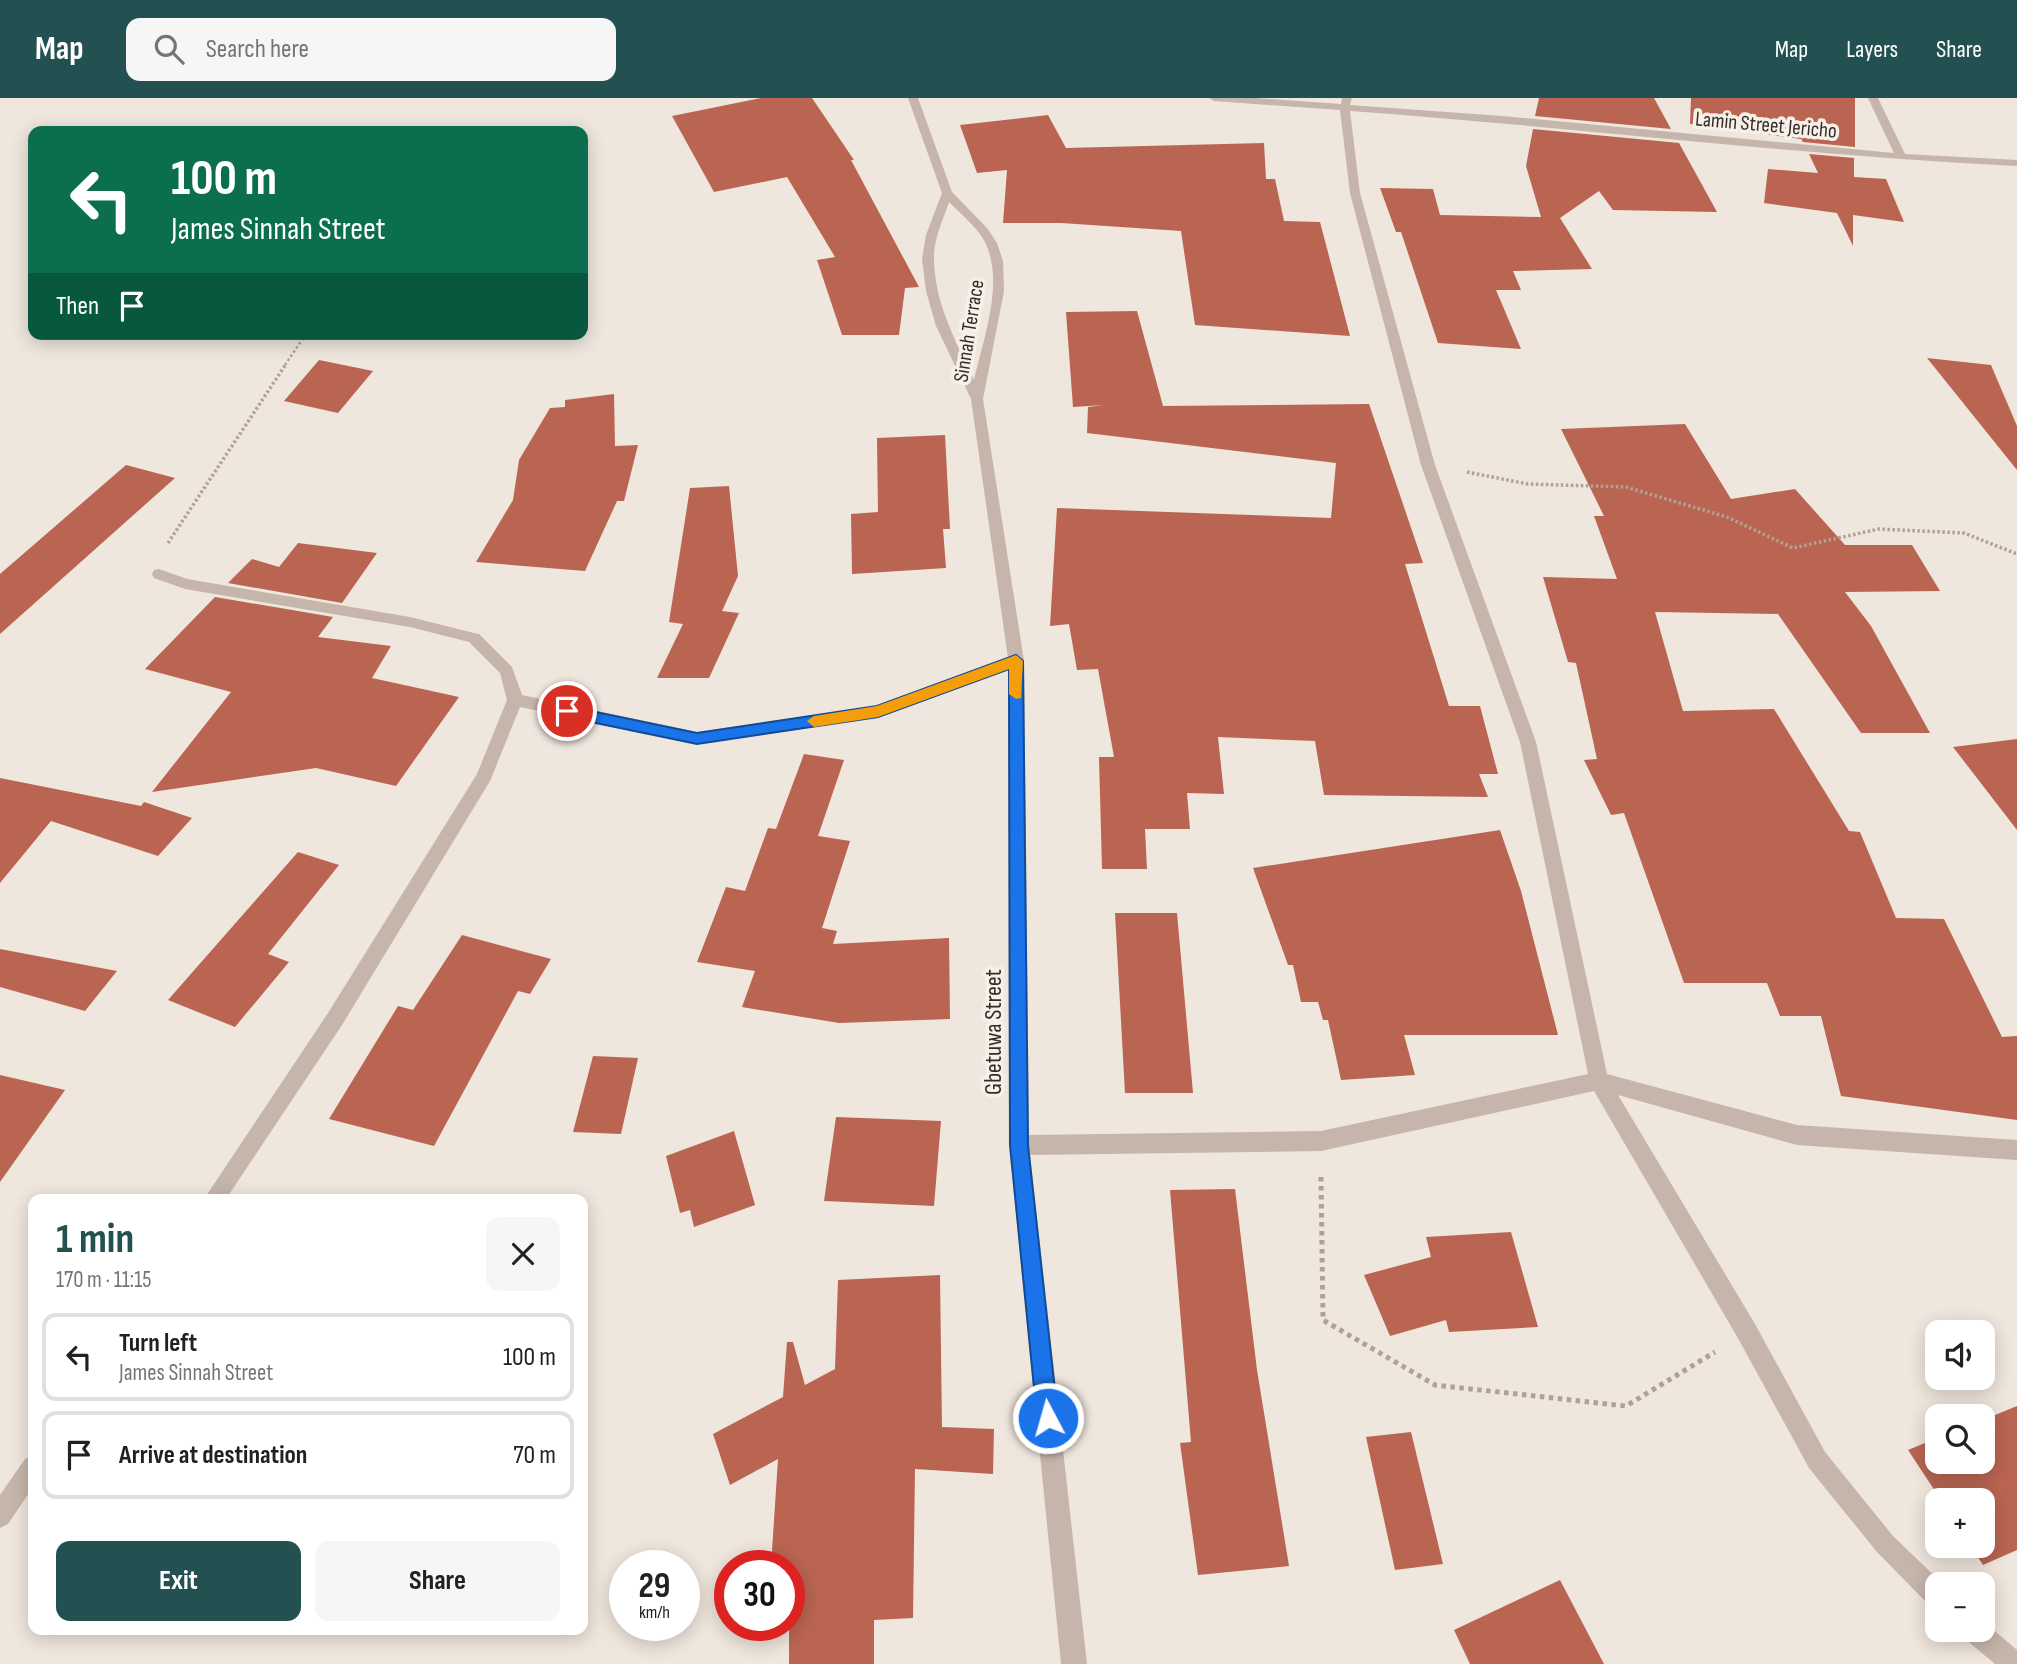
<!DOCTYPE html>
<html lang="en">
<head>
<meta charset="utf-8">
<style>
	body { margin:0; font-family:"Sofia Sans Condensed",sans-serif; background:#f6f6f6; color:#202124; height:100vh; display:flex; flex-direction:column; font-size:26px; white-space:nowrap }
	* { box-sizing:border-box; margin:0 }
	p { font-size:23px; color:#757577 }
	.icon { flex:none; width:38px; height:38px; fill:none; stroke:currentColor; stroke-width:2; stroke-linecap:round; stroke-linejoin:round }
	.map { position:relative; flex:1; overflow:hidden }
	.sheet { position:absolute; left:28px; top:1096px; width:560px; height:441px; display:flex; flex-direction:column; background:#fff; border-radius:14px; box-shadow:0 4px 18px #0003 }
	.sheet>* { flex:none }
	.hud { position:absolute; left:28px; top:28px; width:560px; height:214px; border-radius:14px; box-shadow:0 4px 18px #0003; background:#0b6e4f; color:#fff; overflow:hidden }
	.controls { position:absolute; left:1925px; top:1222px; display:grid; gap:14px }
	.controls a { display:grid; place-items:center; width:70px; height:70px; border-radius:14px; background:#fff; box-shadow:0 4px 18px #0003; font-size:35px }
	.speed { position:absolute; left:609px; top:1452px; display:flex; gap:14px; font-size:35px; font-weight:700; text-align:center }
	.speed>* { display:grid; place-content:center; width:91px; height:91px; border-radius:50%; background:#fff; box-shadow:0 4px 18px #0003; line-height:1 }
	.speed small { font-size:18px; font-weight:400 }
	.speed .limit { border:10px solid #d22; background:#fff; color:#111 }
	.pin { position:absolute; display:grid; place-items:center; width:60px; height:60px; color:#fff; margin:-30px; border:4px solid #fff; border-radius:50%; box-shadow:0 2px 7px #0007 }
	.me { position:absolute; width:77px; margin:-38px; rotate:354deg; stroke-linejoin:round; filter:drop-shadow(0 0 5px #0008) }
	.turn { display:flex; align-items:center; gap:24px; height:147px; padding:0 28px; font-size:32px }
	.turn .icon { width:91px; height:91px; stroke-width:2.5 }
	.turn b { display:block; font-size:49px; line-height:60px }
	.then { display:flex; align-items:center; height:66px; padding:0 28px; background:#0003; gap:14px; font-size:26px }
	.round { display:grid; place-items:center; flex:none; width:74px; height:74px; border-radius:14px; background:#f6f6f6 }
	.summary { display:flex; align-items:center; justify-content:space-between; height:119px; padding:0 28px }
	h1 { font-size:42px; font-weight:700; line-height:52px; color:#235151 }
	.primary-button { display:flex; gap:14px; margin-top:auto; padding:14px 28px }
	.primary-button a { flex:1; height:80px; border-radius:14px; background:#235151; color:#fff; font-size:28px; font-weight:700; line-height:80px; text-align:center }
	.primary-button a+a { background:#f6f6f6; color:#202124 }
	ul { padding:0; list-style:none }
	li { display:flex; align-items:center; gap:21px; height:88px; margin:0 14px 10px; padding:0 14px; border:4px solid #e0e0e0; border-radius:14px }
	li div { flex:1 }
	li b { display:block; font-size:26px }
	li em { font-style:normal }
	header { display:flex; align-items:center; gap:42px; box-sizing:border-box; height:98px; padding:0 35px; background:#235151; color:#fff }
	header strong { font-size:33px }
	nav { display:flex; gap:38px; margin-inline-start:auto; font-size:24px }
	.search { width:490px; height:63px; background:#f6f6f6; display:flex; align-items:center; gap:18px; box-sizing:border-box; padding:0 24px; border-radius:14px; color:#757577; font-size:26px }
	.map>svg:first-child { display:block }
</style>
</head>
<body>
<header>
<strong>Map</strong>
<div class="search"><svg class="icon" aria-label="search" viewBox="0 0 24 24"><circle cx="10" cy="10" r="6"/><path d="M15 15l6 6"/></svg>Search here</div>
<nav><a>Map</a><a>Layers</a><a>Share</a></nav>
</header>
<div class="map">
<svg width="2017" height="1566" viewBox="0 0 2017 1566">
	<rect width="100%" height="100%" fill="#efe6dd"/>
	<!-- building -->
	<g fill="#b96552">
		<path d="M761,0H812L854,62H851L919,189L905,190L899,237H842L817,162L835,159L787,79L714,94L672,18Z"/>
		<path d="M1539,0H1654L1671,31L1535,18Z"/>
		<path d="M1691,0H1855V49L1803,44L1801,41L1690,26Z"/>
		<path d="M1048,17L1066,50L1264,45L1266,81H1275L1284,123L1320,124L1350,238L1195,227L1181,133L1061,125H1003L1007,72L977,75L960,27Z"/>
		<path d="M1533,31L1679,45L1717,114L1613,112L1599,93L1560,120L1592,171L1513,173L1521,192H1496L1521,251L1438,245L1401,134H1396L1380,90L1433,91L1440,117L1541,119L1526,68Z"/>
		<path d="M1809,56L1854,60V79L1886,81L1904,124L1853,117V148L1837,115L1764,105L1768,71L1818,75Z"/>
		<path d="M1137,213L1163,308L1369,306L1423,465L1405,466L1449,608H1480L1498,676H1479L1488,699L1324,697L1315,643L1218,639L1224,696L1187,695L1190,731H1145L1147,771H1102L1099,659H1114L1098,571L1077,572L1069,526L1050,528L1057,410L1331,420L1336,365L1087,335L1088,309L1104,307L1073,309L1066,214Z"/>
		<path d="M1927,260L1991,267L2017,328V372Z"/>
		<path d="M319,262L373,273L338,315L284,303Z"/>
		<path d="M614,296L615,348L638,347L624,403H617L585,473L476,464L513,402L519,362L550,310L565,309V302Z"/>
		<path d="M1685,326L1731,401L1795,391L1845,447H1912L1940,493L1845,494L1871,528L1930,635H1861L1778,516L1655,514L1683,613L1774,611L1849,733L1860,734L1896,820L1944,821L2002,939L2017,938V1022L1841,998L1821,918H1780L1767,885H1684L1624,715L1611,717L1584,662L1597,661L1576,565L1568,564L1543,479L1617,481L1594,418H1604L1561,331Z"/>
		<path d="M945,337L950,431H943L946,470L852,476L851,416L878,414L877,340Z"/>
		<path d="M126,367L175,380L0,536V476Z"/>
		<path d="M729,388L738,478L722,513L739,515L709,580H657L683,526L669,524L690,390Z"/>
		<path d="M298,445L377,455L342,505L228,485L252,461L279,469Z"/>
		<path d="M215,499L333,519L318,539L391,548L372,580L459,599L396,688L316,670L152,694L231,594L145,571Z"/>
		<path d="M2017,641V732L1953,649Z"/>
		<path d="M804,656L844,662L818,738L850,743L822,830L837,833L833,846L949,840L950,921L839,925L742,909L755,873L697,864L726,789L745,793L768,730L776,731Z"/>
		<path d="M0,680L141,708L144,704L192,720L158,758L51,723L0,785Z"/>
		<path d="M1500,732L1521,793L1558,937H1404L1415,977L1341,982L1328,922H1323L1318,904H1301L1293,867H1288L1253,770Z"/>
		<path d="M298,754L339,767L268,856L289,864L235,929L168,902Z"/>
		<path d="M1115,815H1177L1193,995H1125Z"/>
		<path d="M462,837L551,861L530,896L518,893L434,1048L329,1021L398,908L413,912Z"/>
		<path d="M0,851L117,873L85,913L0,889Z"/>
		<path d="M593,958L638,960L621,1036L573,1034Z"/>
		<path d="M0,977L65,992L0,1084Z"/>
		<path d="M836,1019L941,1023L934,1108L824,1103Z"/>
		<path d="M734,1033L755,1107L694,1129L690,1112L680,1115L666,1058Z"/>
		<path d="M1235,1091L1257,1272L1289,1468L1198,1477L1180,1345L1191,1344L1170,1092Z"/>
		<path d="M1511,1134L1538,1229L1449,1234L1446,1222L1390,1238L1364,1177L1431,1159L1426,1139Z"/>
		<path d="M940,1177L942,1329L994,1331L993,1376L915,1371L913,1520L874,1522V1566H789V1468H771L778,1361L730,1387L713,1336L783,1299L787,1244H793L805,1287L835,1271L838,1182Z"/>
		<path d="M2017,1308V1452L1983,1467L1970,1447H1983V1402H1941L1908,1352L1937,1340V1363H1983V1322Z"/>
		<path d="M1411,1334L1443,1466L1395,1472L1366,1339Z"/>
		<path d="M1560,1482L1604,1566H1470L1454,1532Z"/>
	</g>
	<g fill="none" stroke-linecap="round" stroke-linejoin="round">
		<!-- path-far2 -->
		<path stroke="#b2a094" stroke-width="2.5" stroke-dasharray="2.5 2.5" stroke-linecap="butt" d="M285,267L306,236"/>
		<!-- path-far1 -->
		<g stroke="#b2a094" stroke-width="3.5" stroke-dasharray="2.5 2.5" stroke-linecap="butt">
			<path d="M1467,374L1528,386L1626,389L1727,419L1793,450L1879,431L1964,435L2017,456"/>
			<path d="M168,445L286,266"/>
		</g>
		<!-- path -->
		<path stroke="#b2a094" stroke-width="5" stroke-dasharray="4.5 4.5" stroke-linecap="butt" d="M1321,1079L1323,1222L1435,1287L1626,1308L1715,1254"/>
		<!-- minor -->
		<g fill="#c6b5aa" fill-rule="evenodd">
			<path d="M908,0H918L952,94L987,130L997,145L1003,163L1004,193L983,301L1024,563L1029,1037L1321,1033L1588,976L1520,644L1421,367L1350,95L1340,12L1214,3L1209,0H1255L1341,6L1342,0H1352L1350,7L1502,18L1894,55L1868,0H1878L1905,56L2017,62V68C1794,57 1573,29 1350,13L1360,95L1435,367L1536,644L1607,976L1797,1027L2017,1042V1062L1797,1047L1618,997L1755,1226L1825,1354L1893,1438L1943,1486H1937V1509L1928,1506L1877,1454L1809,1370L1739,1242L1594,993L1321,1053L1030,1057L1087,1566H1061L1009,1047L1008,572L878,620L697,646L520,609L490,683L342,927L226,1101H204L328,915L477,676L507,602L500,575L469,544L410,529L185,491L154,480L152,476L154,472L159,471L187,481L410,519L474,535L479,536L512,569L522,597L697,634L877,608L1008,560L971,301L936,228L926,193L922,161L926,137L942,95ZM949,104C961,116 977,129 985,144C1005,185 983,241 974,282C956,244 935,206 934,162C933,142 943,122 949,104Z"/>
			<path d="M33,1357V1389L8,1426L0,1430V1397L25,1361Z"/>
			<path d="M1983,1523L2017,1552V1566H1995L1964,1540L1961,1531H1983Z"/>
		</g>
	</g>
	<!-- route -->
	<path fill="#1a73e8" stroke="#114b97" stroke-width="2" d="M1016,557L1023,563L1028,1047L1058,1320L1055,1328L1048,1331L1040,1328L1037,1320L1010,1047L1009,571L878,619L697,646L567,619L560,613L567,608L697,635L877,608Z"/>
	<!-- slow -->
	<path fill="#f59e0b" d="M1016,557L1023,563L1021,600L1016,601L1009,596V571L878,619L814,629L807,623L814,618L877,608Z"/>
	<g text-anchor="middle" dominant-baseline="central" stroke-width="7" stroke-linejoin="round" paint-order="stroke">
		<!-- far-street labels -->
		<g font-size="21" fill="#342c29" stroke="#f7f0e9">
			<text transform="translate(1766 27) rotate(5)">Lamin Street Jericho</text>
			<text transform="translate(969 233) rotate(-81)">Sinnah Terrace</text>
		</g>
		<!-- street labels -->
		<g font-size="24" fill="#342c29" stroke="#f7f0e9">
			<text transform="translate(993 934) rotate(-90)">Gbetuwa Street</text>
		</g>
	</g>
</svg>
<div class="controls">
<a><svg class="icon" aria-label="sound" viewBox="0 0 24 24"><path d="M4 9h4l5-4v14l-5-4H4zM17 9q2 3 0 6"/></svg></a>
<a><svg class="icon" aria-label="search" viewBox="0 0 24 24"><circle cx="10" cy="10" r="6"/><path d="M15 15l6 6"/></svg></a>
<a>+</a>
<a>−</a>
</div>
<div class="speed"><div>29<small>km/h</small></div><div class="limit">30</div></div>
<div class="pin" style="left:567px;top:613px;background:#d93025"><svg class="icon" aria-label="arrive" viewBox="0 0 24 24"><path d="M6 21V4h12l-3 4 3 4H6"/></svg></div>
<svg class="me" style="left:1048px;top:1320px" viewBox="-20 -20 40 40"><circle r="17" fill="#1a73e8" stroke="#fff" stroke-width="3"/><path d="M0-11L8 9 0 5-8 9z" fill="#fff"/></svg>
<div class="hud">
<div class="turn"><svg class="icon" aria-label="left" viewBox="0 0 24 24"><path d="M17 20v-9H6M10 6l-5 5 5 5"/></svg><div><b>100 m</b>James Sinnah Street</div></div>
<div class="then">Then<svg class="icon" aria-label="arrive" viewBox="0 0 24 24"><path d="M6 21V4h12l-3 4 3 4H6"/></svg></div>
</div>
<section class="sheet">
<div class="summary"><div><h1>1 min</h1><p>170 m · 11:15</p></div><a class="round"><svg class="icon" aria-label="close" viewBox="0 0 24 24"><path d="M6 6l12 12M18 6L6 18"/></svg></a></div>
<ul>
<li><svg class="icon" aria-label="left" viewBox="0 0 24 24"><path d="M17 20v-9H6M10 6l-5 5 5 5"/></svg><div><b>Turn left</b><p>James Sinnah Street</p></div><em>100 m</em></li>
<li><svg class="icon" aria-label="arrive" viewBox="0 0 24 24"><path d="M6 21V4h12l-3 4 3 4H6"/></svg><div><b>Arrive at destination</b></div><em>70 m</em></li>
</ul>
<div class="primary-button"><a>Exit</a><a>Share</a></div>
</section>
</div>
</body>
</html>
